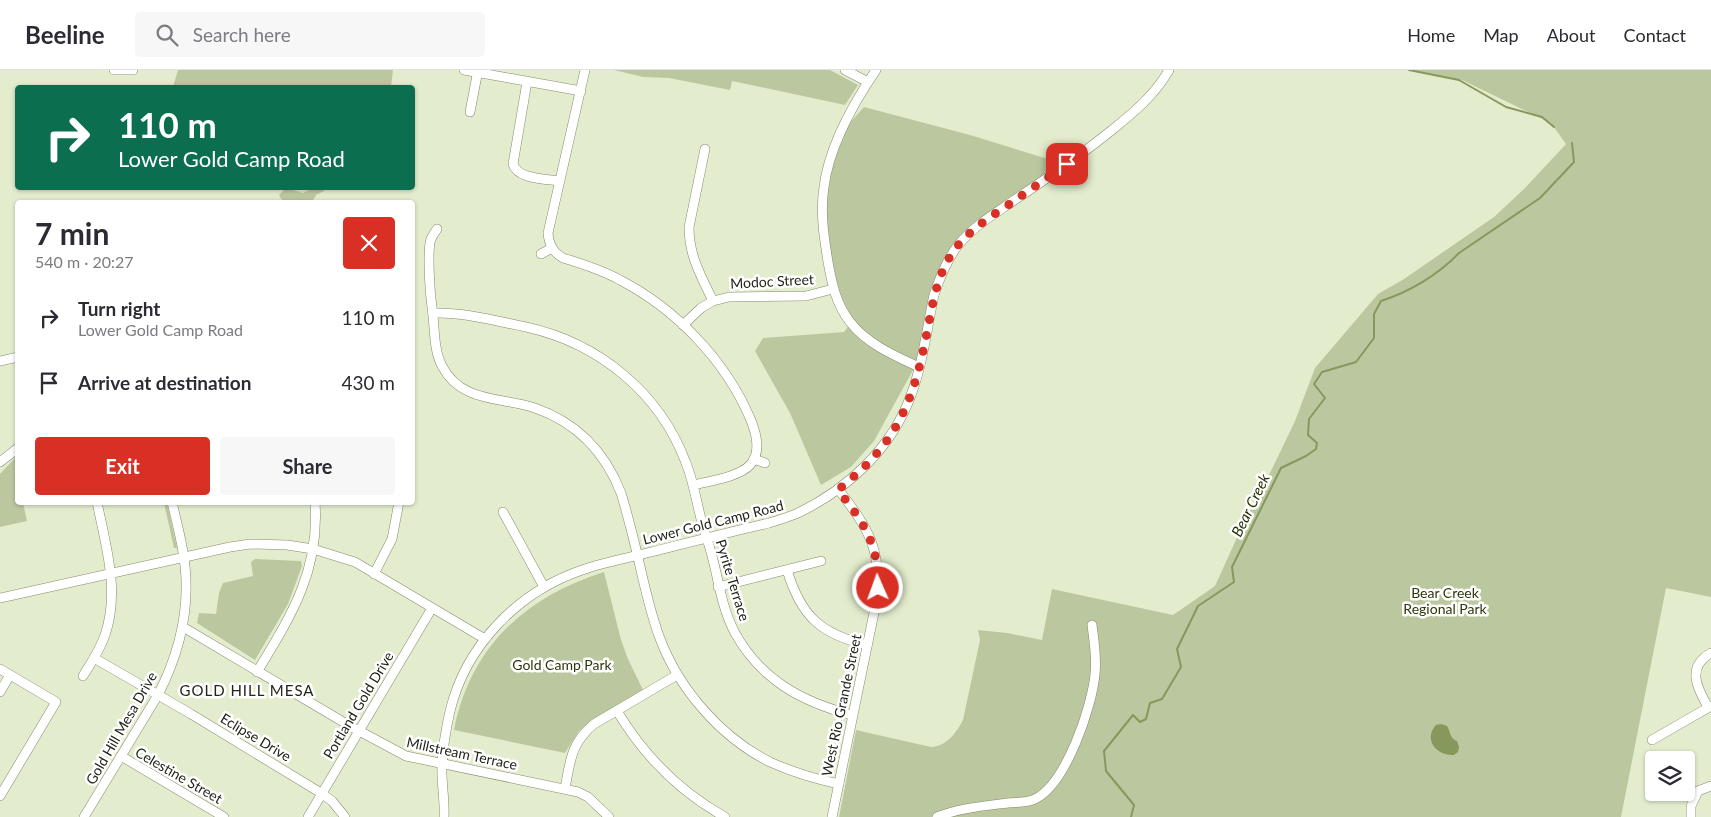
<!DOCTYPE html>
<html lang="en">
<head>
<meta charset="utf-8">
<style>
	body { margin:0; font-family:Lato,sans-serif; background:#f7f7f7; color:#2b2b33; height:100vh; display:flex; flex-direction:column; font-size:19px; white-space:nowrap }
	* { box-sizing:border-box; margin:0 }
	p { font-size:16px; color:#7c7c81 }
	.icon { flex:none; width:28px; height:28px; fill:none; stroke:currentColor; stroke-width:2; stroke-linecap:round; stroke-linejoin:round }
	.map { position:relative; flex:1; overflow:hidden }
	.sheet { position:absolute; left:15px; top:130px; width:400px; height:305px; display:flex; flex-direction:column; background:#fff; border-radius:5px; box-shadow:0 1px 4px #0004 }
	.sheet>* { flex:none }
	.guide { position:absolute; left:15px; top:15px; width:400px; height:105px; border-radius:5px; box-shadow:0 1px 4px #0004; background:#0b6e4f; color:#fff; overflow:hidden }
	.controls { position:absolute; left:1645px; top:681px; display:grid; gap:10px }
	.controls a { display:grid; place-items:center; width:50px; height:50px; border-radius:5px; background:#fff; box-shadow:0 1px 4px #0004; font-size:25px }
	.pin { position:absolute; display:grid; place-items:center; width:42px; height:42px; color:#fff; margin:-21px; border-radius:10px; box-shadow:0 2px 8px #0006 }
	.me { position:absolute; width:55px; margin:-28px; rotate:358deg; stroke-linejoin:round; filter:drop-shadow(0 0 4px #0008) }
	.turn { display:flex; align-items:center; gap:18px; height:105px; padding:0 20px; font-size:22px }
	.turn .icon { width:65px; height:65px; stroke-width:2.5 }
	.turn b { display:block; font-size:35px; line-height:42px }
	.round { display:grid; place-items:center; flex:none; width:52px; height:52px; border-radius:5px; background:#f7f7f7 }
	.summary { display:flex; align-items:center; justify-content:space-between; height:85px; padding:0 20px }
	h1 { font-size:30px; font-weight:700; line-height:38px }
	.cta { display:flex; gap:10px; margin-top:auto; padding:10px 20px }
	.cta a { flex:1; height:58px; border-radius:5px; background:#d93025; color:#fff; font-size:20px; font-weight:700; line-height:58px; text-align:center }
	.cta a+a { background:#f7f7f7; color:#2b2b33 }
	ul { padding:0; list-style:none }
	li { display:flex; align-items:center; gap:15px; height:65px; padding:0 20px }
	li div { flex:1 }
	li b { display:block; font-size:19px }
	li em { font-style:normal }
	header { display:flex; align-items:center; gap:30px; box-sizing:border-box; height:70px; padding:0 25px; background:#fff; border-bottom:1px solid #e1e1e2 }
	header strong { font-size:24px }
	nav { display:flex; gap:28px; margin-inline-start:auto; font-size:18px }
	.search { width:350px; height:45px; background:#f7f7f7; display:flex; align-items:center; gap:12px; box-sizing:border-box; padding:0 18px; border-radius:5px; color:#7c7c81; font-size:19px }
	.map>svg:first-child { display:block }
</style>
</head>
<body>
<header>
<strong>Beeline</strong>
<div class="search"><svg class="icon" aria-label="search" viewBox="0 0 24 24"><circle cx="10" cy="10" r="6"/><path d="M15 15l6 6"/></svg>Search here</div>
<nav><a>Home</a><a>Map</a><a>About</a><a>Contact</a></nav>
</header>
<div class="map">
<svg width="1711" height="747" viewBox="0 0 1711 747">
	<rect width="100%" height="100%" fill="#e3edcd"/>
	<!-- green -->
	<g fill="#bbc89f">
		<path d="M178,0H393L391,17H173Z"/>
		<path d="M614,0H830L858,15L845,35L732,11L730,20L669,8L643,7Z"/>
		<path d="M1411,0H1711V527L1666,518L1621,747H839L856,660L931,677C947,676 956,663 963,650L980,570L978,560L1007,563L1042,570L1052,519L1173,545L1215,516L1245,450L1272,399L1295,351L1315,298L1378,224L1404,209L1494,147L1525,118L1566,74L1551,53L1462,10Z"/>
		<path d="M864,37L970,65L1067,95L960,173L938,212L923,282L874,371L851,397L821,415L790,343L755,281L763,268L844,262L851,253L838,232L823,132L839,65Z"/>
		<path d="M313,118H322L324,121L316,125L312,132H283L279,125L285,119L293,120L303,123Z"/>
		<path d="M15,388L17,401L18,432L23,433L27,451L0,457V404Z"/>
		<path d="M164,433H167L177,478H174Z"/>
		<path d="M255,489L301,491L302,496L288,534L255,590L197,553L199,543L216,544L219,523L223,513L253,506L251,492Z"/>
		<path d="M604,502L621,570L628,589L643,620L589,652L579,661L565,683L454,660C470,577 525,527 604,502Z"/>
	</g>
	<!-- water -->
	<path fill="#87985d" d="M1441,654L1447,656C1451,662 1449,668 1457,671L1459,677L1458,682L1454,685C1436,686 1423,669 1436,655Z"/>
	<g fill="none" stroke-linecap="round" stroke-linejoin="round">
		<!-- stream -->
		<g stroke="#87985d" stroke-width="2">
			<path d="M1409,0L1459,10L1506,37L1542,47L1554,57"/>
			<path d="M1131,747L1134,735L1106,701L1104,681L1133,645L1140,652L1146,649L1150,633L1162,629L1181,597L1177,579L1198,536L1234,512L1232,497L1281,398L1306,386L1316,379L1317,373L1308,365L1309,349L1325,328L1314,314L1322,302L1356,292L1374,268V244L1381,231C1409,222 1438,205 1459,183L1540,128L1574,92L1572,73"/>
		</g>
		<defs>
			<g id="minor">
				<path d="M114,0H133"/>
				<path d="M464,0L581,21"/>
				<path d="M585,0L548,163C549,175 553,182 563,188C583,194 602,200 620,210C676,239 725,290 750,348C756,362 762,382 750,395C739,407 709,411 694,415"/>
				<path d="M845,0L868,12"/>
				<path d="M876,0C853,34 829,76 824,117C820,142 824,167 828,192C832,214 836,234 850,252C867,274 895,286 919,297"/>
				<path d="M527,12L513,94C517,109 546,109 559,111"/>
				<path d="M470,42L478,0"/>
				<path d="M705,79L689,157C689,186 701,206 713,231"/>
				<path d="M437,159C435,162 433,165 431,169C427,180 430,223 432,237C435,256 433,279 442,296C461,333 502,327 535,338C578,353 605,382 621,423C626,439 630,455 634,471C642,503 648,536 659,566C678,618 720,667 770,692C792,702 815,709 839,714"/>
				<path d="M541,184L552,178"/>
				<path d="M433,243C464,242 496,251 526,257C599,273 660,323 686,393C696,418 698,445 707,469C718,500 719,533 735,563C761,610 802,632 852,645"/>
				<path d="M683,255L701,238L713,231L729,227L806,226L833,219"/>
				<path d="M0,291L18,287"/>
				<path d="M754,389L765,393"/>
				<path d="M0,392L18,378"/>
				<path d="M503,442L544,517"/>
				<path d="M787,500C801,546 820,564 867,575"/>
				<path d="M374,504L392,469L399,432"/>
				<path d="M718,517L821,491"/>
				<path d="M0,528L230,477L250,474L287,475L313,479L342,488L355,492L485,569"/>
				<path d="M183,557L350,656L406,686L578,722L588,727L609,747"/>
				<path d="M94,588L191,644L321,723L332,731L345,747"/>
				<path d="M0,599L56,632L0,726"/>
				<path d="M257,602C291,546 320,501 315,432"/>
				<path d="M83,606C91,593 100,580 105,565C120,521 106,477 97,432"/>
				<path d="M0,622L10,605"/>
				<path d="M1708,637C1697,618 1686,597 1711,583"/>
				<path d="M617,641C643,684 680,722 725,747"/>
				<path d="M1652,670L1711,636"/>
				<path d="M121,686L224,747"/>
				<path d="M565,719C570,691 571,673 594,654L677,605"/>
				<path d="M84,747L158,625C179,584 190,542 185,496C183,475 177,454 172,432"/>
				<path d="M308,747L432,538"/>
				<path d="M444,747C445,729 441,712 442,694C443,676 446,659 450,641C466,575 518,522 582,500C604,492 628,488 651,482C691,472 730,462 769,453C779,450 789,447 798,443C848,419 892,378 911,325C923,293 927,258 934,225C940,207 947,189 959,174C975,155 996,143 1016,129C1049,107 1081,85 1112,60C1133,43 1155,25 1169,0"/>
				<path d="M832,747L876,533C883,481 869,459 838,419"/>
				<path d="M937,747C959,738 984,736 1008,733C1017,732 1027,733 1035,729C1066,714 1092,637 1095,604C1097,588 1094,571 1092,555"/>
				<path d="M1691,747V736L1698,721L1711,716"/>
			</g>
		</defs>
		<!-- minor casing -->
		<use href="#minor" stroke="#828b6e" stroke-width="10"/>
		<!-- minor -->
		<use href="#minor" stroke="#fff" stroke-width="9"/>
	</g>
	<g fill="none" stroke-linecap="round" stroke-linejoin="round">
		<!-- route -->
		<path stroke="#d93025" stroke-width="9" stroke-dasharray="0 16.2" d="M878,518C879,474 864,453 838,420C852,408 866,397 877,383C905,351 917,312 925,272C932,241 934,210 953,182C968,160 992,146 1014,131C1031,119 1049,107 1067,94"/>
	</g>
	<g text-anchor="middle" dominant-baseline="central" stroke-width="5" stroke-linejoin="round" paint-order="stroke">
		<!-- street labels -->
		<g font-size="14" fill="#222519" stroke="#fff">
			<text transform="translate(772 211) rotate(-3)">Modoc Street</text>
			<text transform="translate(713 452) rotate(-14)">Lower Gold Camp Road</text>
			<text transform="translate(733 510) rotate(73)">Pyrite Terrace</text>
			<text transform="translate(358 635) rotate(-59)">Portland Gold Drive</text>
			<text transform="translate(841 635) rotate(-78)">West Rio Grande Street</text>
			<text transform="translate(121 658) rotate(-60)">Gold Hill Mesa Drive</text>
			<text transform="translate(256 667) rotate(31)">Eclipse Drive</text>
			<text transform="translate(462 683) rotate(12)">Millstream Terrace</text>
			<text transform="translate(179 705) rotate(30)">Celestine Street</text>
		</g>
		<!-- park labels -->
		<g font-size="14" fill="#2d380a" stroke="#fff">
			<text x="1445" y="522">Bear Creek<tspan x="1445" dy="16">Regional Park</tspan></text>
			<text x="562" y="594">Gold Camp Park</text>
		</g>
		<!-- water labels -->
		<g font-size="15" font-style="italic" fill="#263002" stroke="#fff">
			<text transform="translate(1250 435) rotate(-64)">Bear Creek</text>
		</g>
		<!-- neighbourhood labels -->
		<g font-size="15" letter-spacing="1" fill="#222519" stroke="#fff">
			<text x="247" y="620">GOLD HILL MESA</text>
		</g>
	</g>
</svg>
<div class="controls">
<a><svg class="icon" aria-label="layers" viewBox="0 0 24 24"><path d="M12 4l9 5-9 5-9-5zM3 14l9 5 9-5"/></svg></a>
</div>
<div class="pin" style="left:1067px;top:94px;background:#d93025"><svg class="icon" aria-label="arrive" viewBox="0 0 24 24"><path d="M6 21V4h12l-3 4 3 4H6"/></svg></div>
<svg class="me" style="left:878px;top:518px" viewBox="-20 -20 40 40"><circle r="17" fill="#d93025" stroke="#fff" stroke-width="3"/><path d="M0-11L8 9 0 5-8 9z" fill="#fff"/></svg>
<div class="guide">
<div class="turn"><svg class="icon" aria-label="right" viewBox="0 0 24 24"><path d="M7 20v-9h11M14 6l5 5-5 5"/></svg><div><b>110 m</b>Lower Gold Camp Road</div></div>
</div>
<section class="sheet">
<div class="summary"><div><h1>7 min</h1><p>540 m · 20:27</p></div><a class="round" style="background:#d93025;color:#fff"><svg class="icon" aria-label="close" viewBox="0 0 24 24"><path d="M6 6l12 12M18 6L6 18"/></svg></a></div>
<ul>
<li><svg class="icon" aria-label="right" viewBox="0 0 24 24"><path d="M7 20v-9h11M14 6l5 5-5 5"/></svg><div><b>Turn right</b><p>Lower Gold Camp Road</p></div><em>110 m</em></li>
<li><svg class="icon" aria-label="arrive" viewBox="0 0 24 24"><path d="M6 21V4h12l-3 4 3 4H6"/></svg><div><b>Arrive at destination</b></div><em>430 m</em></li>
</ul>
<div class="cta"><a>Exit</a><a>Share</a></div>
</section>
</div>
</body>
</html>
